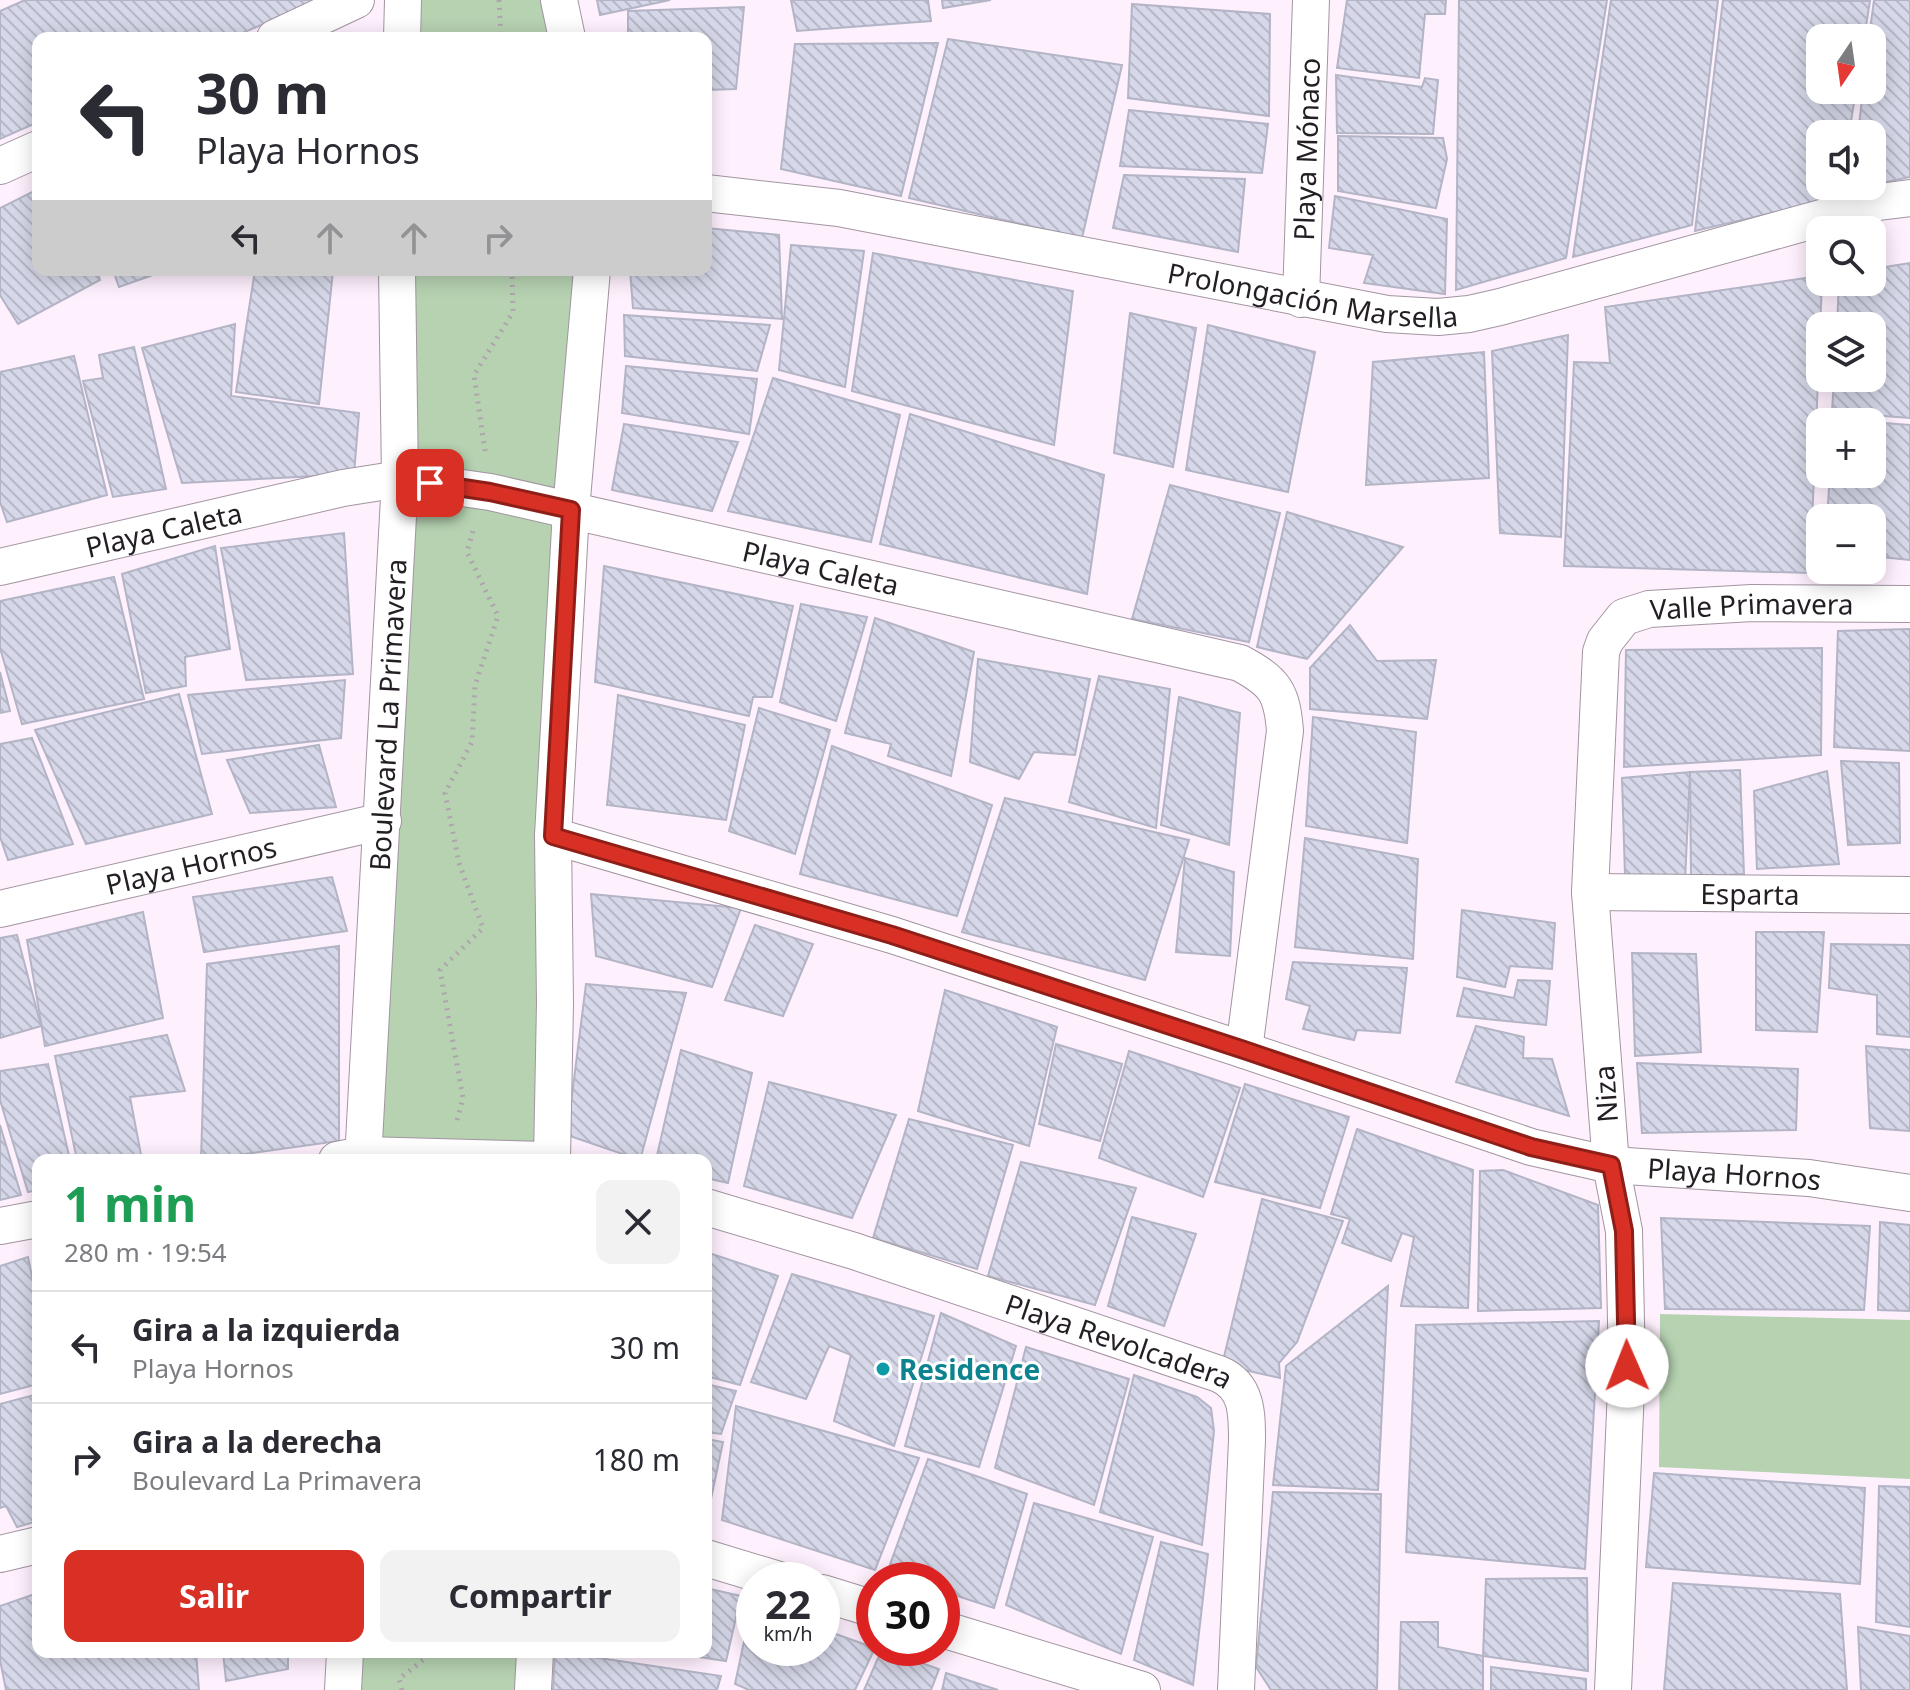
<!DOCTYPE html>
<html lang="es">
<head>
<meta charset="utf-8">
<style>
	body { margin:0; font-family:"Noto Sans",sans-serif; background:#f2f2f3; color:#2b2b33; height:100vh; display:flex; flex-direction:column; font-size:30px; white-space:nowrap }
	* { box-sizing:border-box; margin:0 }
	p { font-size:26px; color:#7c7c81 }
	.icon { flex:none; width:44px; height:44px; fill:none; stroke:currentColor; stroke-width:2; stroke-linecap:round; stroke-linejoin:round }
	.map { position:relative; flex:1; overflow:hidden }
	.sheet { position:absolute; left:32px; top:1154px; width:680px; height:504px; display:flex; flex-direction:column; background:#fff; border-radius:16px; box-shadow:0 4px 20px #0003 }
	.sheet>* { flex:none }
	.banner { position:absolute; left:32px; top:32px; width:680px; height:244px; border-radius:16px; box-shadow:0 4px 20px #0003; background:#fff; color:#2b2b33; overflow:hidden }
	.needle { width:52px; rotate:193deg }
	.tools { position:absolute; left:1806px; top:24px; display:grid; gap:16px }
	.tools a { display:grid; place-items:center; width:80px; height:80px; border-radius:16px; background:#fff; box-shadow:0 4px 20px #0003; font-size:40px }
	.speed { position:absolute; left:736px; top:1562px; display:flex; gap:16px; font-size:40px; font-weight:700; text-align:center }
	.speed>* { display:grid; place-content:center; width:104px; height:104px; border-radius:50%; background:#fff; box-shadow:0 4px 20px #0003; line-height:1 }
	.speed small { font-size:20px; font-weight:400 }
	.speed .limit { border:12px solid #d22; background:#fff; color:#111 }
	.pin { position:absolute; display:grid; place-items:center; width:68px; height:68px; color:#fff; margin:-34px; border-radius:16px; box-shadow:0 4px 12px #0006 }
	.me { position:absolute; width:88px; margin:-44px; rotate:359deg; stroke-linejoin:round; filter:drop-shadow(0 0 6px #0008) }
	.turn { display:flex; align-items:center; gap:28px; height:168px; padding:0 32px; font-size:36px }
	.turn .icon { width:104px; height:104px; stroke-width:2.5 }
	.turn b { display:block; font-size:56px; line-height:68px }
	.lanes { display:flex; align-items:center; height:76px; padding:0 32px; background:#0003; justify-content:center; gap:40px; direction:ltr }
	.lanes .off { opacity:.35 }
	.round { display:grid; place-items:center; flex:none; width:84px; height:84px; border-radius:16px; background:#f2f2f3 }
	.headline { display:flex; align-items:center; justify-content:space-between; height:136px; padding:0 32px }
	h1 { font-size:48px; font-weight:700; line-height:60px; color:#1e9e55 }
	.button { display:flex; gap:16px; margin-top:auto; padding:16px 32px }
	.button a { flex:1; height:92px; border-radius:16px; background:#d93025; color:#fff; font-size:32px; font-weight:700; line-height:92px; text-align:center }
	.button a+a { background:#f2f2f3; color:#2b2b33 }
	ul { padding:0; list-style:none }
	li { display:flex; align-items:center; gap:24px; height:112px; padding:0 32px; border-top:2px solid #e1e1e2 }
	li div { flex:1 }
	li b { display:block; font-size:30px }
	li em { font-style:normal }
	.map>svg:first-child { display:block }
</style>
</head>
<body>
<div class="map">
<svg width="1910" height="1690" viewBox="0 0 1910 1690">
	<defs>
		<pattern id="building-back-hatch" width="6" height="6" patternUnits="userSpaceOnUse" patternTransform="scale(2)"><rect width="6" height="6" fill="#d6d7e8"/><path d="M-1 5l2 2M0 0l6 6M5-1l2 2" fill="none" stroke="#b7b8c7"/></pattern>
	</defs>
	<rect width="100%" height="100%" fill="#fef0fd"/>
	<!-- green -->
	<g fill="#b6d2b1">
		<path d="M411,0H558L564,38H411Z"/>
		<path d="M410,270H585L539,1160H371Z"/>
		<path d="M1660,1314L1910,1320V1479L1659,1467Z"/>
		<path d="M353,1652H524L523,1690H352Z"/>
	</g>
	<!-- building -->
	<g fill="url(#building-back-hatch)" stroke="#b3b4c5" stroke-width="2">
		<path d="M25,0H319L231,38H38V122L0,139V11Z"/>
		<path d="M597,0H670L600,15Z"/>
		<path d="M791,0H928L931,21L797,31Z"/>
		<path d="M942,0H991L943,8Z"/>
		<path d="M1347,0H1446L1445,14H1425L1419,78L1337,68Z"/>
		<path d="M1459,0H1607L1566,258L1456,290Z"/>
		<path d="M1611,0H1718L1692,225L1573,257Z"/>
		<path d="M1723,0L1870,1L1864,38H1820V90H1856L1849,134H1820V186H1841L1839,197L1695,231Z"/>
		<path d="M1874,0H1910V177L1872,185V134H1858L1863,90H1872V38H1869Z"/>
		<path d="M1132,4L1270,14L1269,116L1128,98Z"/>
		<path d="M744,7L736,89L706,90V38H628V11Z"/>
		<path d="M948,39L1122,65L1082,238L909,198Z"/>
		<path d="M938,43L901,196L781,169L795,44Z"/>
		<path d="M1336,75L1422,87L1425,78L1438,80L1433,134L1337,133Z"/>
		<path d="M1129,110L1268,124L1262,173L1120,166Z"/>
		<path d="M1338,136L1443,138L1447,159L1436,208L1338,191Z"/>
		<path d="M1124,175L1245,179L1238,252L1113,228Z"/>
		<path d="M38,189V270H97L100,280L18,324L0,295V208Z"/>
		<path d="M1335,196L1447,219L1445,294L1364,283L1373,255L1329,248Z"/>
		<path d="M706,228L779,235L782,319L633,308L630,270H706Z"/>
		<path d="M791,245L864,251L845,387L779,370Z"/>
		<path d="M873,253L1073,291L1054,445L852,391Z"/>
		<path d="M1910,263V418L1832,412L1834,378H1872V326H1837L1839,282H1872V269Z"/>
		<path d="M113,270H167L119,287Z"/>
		<path d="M255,270L333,271L319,404L236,392Z"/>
		<path d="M1820,276V282H1822L1810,573L1564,566L1574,362L1610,363L1605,307Z"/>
		<path d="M1130,313L1196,328L1173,467L1114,453Z"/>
		<path d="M624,315L770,325L757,371L625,356Z"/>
		<path d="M235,324L231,396L359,413L354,474L182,483L142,348Z"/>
		<path d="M1208,325L1315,352L1288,492L1186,470Z"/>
		<path d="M1568,335L1561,537L1500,533L1492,351Z"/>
		<path d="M134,347L166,489L113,497L83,381L103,378L99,355Z"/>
		<path d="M1484,352L1489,478L1366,485L1373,362Z"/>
		<path d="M74,356L107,495L7,522L0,502V372Z"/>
		<path d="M626,366L757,379L749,434L622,413Z"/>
		<path d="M773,378L900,415L871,542L728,511Z"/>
		<path d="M910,414L1104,475L1087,594L880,544Z"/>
		<path d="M1834,419L1910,425V560L1872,556V518H1827L1830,474H1872V422H1834Z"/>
		<path d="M624,424L738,442L712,511L612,490Z"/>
		<path d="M1170,485L1280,513L1249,642L1132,619Z"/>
		<path d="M1287,512L1403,547L1307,659L1257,647Z"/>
		<path d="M344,533L353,674L246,680L221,548Z"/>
		<path d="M215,546L230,649L185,657L186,686L146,693L122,574Z"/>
		<path d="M604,566L793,606L772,697H753L749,716L595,682Z"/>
		<path d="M114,577L144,699L22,724L0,648V601Z"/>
		<path d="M801,604L867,617L836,721L780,702Z"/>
		<path d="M875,618L974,652L951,776L888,756L891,744L845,733Z"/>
		<path d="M1350,625L1377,661L1436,660L1427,719L1310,709V668Z"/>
		<path d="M1910,629V751L1834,747L1838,631Z"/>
		<path d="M1822,648L1821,755L1624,767L1626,650Z"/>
		<path d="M978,659L1090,679L1075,755L1034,752L1019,779L970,762Z"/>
		<path d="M0,672L10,711L0,713Z"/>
		<path d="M1099,676L1170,689L1156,828L1069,802Z"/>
		<path d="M345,680L341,738L202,754L188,695Z"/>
		<path d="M179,694L212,814L86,844L35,730Z"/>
		<path d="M618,695L745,725L726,820L607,805Z"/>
		<path d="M1179,697L1240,713L1229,845L1161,825Z"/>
		<path d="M759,708L830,730L795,854L729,831Z"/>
		<path d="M1313,717L1416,732L1407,843L1306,826Z"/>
		<path d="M32,738L73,844L8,860L0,837V744Z"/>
		<path d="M319,745L336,807L250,813L227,760Z"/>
		<path d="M832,746L992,805L957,916L800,874Z"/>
		<path d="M1841,761L1899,763L1900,843L1848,845Z"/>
		<path d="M1740,770L1744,874L1691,877L1690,772Z"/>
		<path d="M1827,771L1839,864L1757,869L1754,791Z"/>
		<path d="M1690,772L1685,881L1625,875L1622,778Z"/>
		<path d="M1005,798L1189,840L1145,980L962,932Z"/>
		<path d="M1305,838L1418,859L1413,959L1295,947Z"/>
		<path d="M1185,858L1234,872L1230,956L1176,952Z"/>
		<path d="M332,877L347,931L204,952L193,897Z"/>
		<path d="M591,894L741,908L712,987L596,956Z"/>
		<path d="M1462,910L1555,923L1552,969L1510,966L1505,987L1457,977Z"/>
		<path d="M143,912L163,1018L45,1046L27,940Z"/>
		<path d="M755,925L813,944L783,1016L725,1000Z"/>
		<path d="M1756,932H1824L1817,1032L1756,1030Z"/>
		<path d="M17,935L41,1026L0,1038V938Z"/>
		<path d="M1831,944L1910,945V1037L1877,1034V995L1829,988Z"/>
		<path d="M339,946V1141L201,1160L207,964Z"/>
		<path d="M1632,953L1696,954L1701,1052L1635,1056Z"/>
		<path d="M1293,962L1407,968L1400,1033L1357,1030L1354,1040L1303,1029L1310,1006L1286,999Z"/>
		<path d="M1518,980L1550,981L1546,1025L1457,1016L1464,988L1514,998Z"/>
		<path d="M586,984L686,993L640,1160L567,1135Z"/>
		<path d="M945,990L1057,1027L1029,1146L918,1111Z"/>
		<path d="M1476,1026L1524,1037L1523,1058L1552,1059L1569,1116L1456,1082Z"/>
		<path d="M167,1035L185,1091L130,1097L142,1160H77L55,1056Z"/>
		<path d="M1056,1044L1122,1064L1100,1141L1039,1124Z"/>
		<path d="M1866,1046L1910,1050V1131L1870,1128Z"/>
		<path d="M681,1050L752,1073L728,1183L706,1178V1160H656Z"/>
		<path d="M1129,1051L1240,1088L1203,1197L1099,1158Z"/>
		<path d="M1637,1063L1798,1069L1796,1130L1642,1133Z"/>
		<path d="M48,1064L70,1160H38V1190L28,1192L0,1100V1071Z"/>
		<path d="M769,1082L896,1115L852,1218L744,1186Z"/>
		<path d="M1245,1084L1349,1117L1320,1208L1215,1182Z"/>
		<path d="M909,1119L1013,1145L977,1269L873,1238Z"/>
		<path d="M0,1125L21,1195L0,1200Z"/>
		<path d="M1357,1129L1473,1170L1468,1308L1401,1306L1414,1237L1402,1233L1391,1261L1342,1243L1350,1219L1331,1214Z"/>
		<path d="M1021,1162L1136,1188L1095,1305L988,1276Z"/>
		<path d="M1503,1170L1598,1205L1601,1308L1478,1311L1480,1171Z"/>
		<path d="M1262,1199L1343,1221L1297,1342L1279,1363L1280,1378L1222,1365Z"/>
		<path d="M1132,1217L1196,1234L1164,1326L1108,1306Z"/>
		<path d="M1661,1218L1870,1226L1864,1310L1665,1309Z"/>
		<path d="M1880,1222L1910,1225V1311L1878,1310Z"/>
		<path d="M706,1252L778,1276L740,1385L706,1376Z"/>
		<path d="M28,1257L38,1306V1384L0,1394V1266Z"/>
		<path d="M792,1274L934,1316L894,1446L834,1421L851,1355L829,1346L806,1399L751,1382Z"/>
		<path d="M1388,1286L1378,1490L1273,1485L1286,1366Z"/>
		<path d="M941,1313L1016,1346L979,1467L905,1446Z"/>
		<path d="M1599,1321L1585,1569L1406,1552L1416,1325Z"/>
		<path d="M1026,1347L1129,1379L1094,1505L995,1468Z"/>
		<path d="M1134,1375L1197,1397L1211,1408L1214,1431L1202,1545L1100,1512Z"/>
		<path d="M706,1384L736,1391L721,1434L706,1432Z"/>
		<path d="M38,1394V1521L17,1527L6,1506L0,1508V1404Z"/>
		<path d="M736,1406L919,1458L875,1570L722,1520Z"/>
		<path d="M706,1439L723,1442L708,1513H706Z"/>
		<path d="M928,1459L1027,1494L994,1608L942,1591V1580H908L887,1573Z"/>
		<path d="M1654,1473L1865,1488L1860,1584L1646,1567Z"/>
		<path d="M1879,1486L1910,1487V1627L1876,1622Z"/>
		<path d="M1273,1492L1381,1494L1377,1690H1271L1256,1667Z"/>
		<path d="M1034,1503L1153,1537L1121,1654L1006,1605Z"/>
		<path d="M1161,1542L1208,1554L1193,1685L1134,1660Z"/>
		<path d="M1587,1578L1588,1671L1483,1656L1486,1579Z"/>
		<path d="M1673,1583L1840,1594L1847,1690H1664Z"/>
		<path d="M706,1588L741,1596L726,1661L679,1654L706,1652Z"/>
		<path d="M38,1593V1652H196L199,1690H6L0,1660V1606Z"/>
		<path d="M752,1604L754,1605V1648H822V1629L875,1648L855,1690H749L735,1684Z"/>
		<path d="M1401,1622H1438V1647L1483,1656V1690H1399Z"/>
		<path d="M1858,1627L1910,1636V1690H1861Z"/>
		<path d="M882,1649L939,1669L931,1690H864Z"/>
		<path d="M223,1652H288V1669L226,1681Z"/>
		<path d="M555,1652H559L721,1676L717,1690H553Z"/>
		<path d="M1491,1667L1586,1679V1690H1491Z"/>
		<path d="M946,1673L998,1690H942Z"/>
	</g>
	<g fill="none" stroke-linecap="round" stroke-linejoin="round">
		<defs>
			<g id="minor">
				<path d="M559,0L567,38"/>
				<path d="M275,38L356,0"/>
				<path d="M402,38L403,0"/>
				<path d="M0,166L38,149"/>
				<path id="s1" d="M706,193L839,208L1387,314L1438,317L1469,314L1500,307L1879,202L1910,198"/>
				<path id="s2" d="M1301,299L1311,0"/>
				<path id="s3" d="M0,567L343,488L400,479L490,492L1240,663C1275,682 1282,692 1285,731L1244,1050"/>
				<path id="s4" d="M553,836L892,935L1244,1050L1531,1147L1611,1165L1809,1178L1910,1193"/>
				<path id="s5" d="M1590,892L1910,895"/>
				<path id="s6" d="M0,909L383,821"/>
				<path d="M337,1160L363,1155L545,1160"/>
				<path id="s7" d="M363,1160L400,479L397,270"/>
				<path d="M552,1160L555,1003L553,836L571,510L592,270"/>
				<path id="s8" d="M706,1207L854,1251L1219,1374C1247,1386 1247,1413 1247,1440L1236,1690"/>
				<path d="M0,1226L38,1219"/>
				<path d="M0,1554L38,1545"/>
				<path d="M706,1558L779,1580"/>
				<path d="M822,1593L874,1609"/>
				<path d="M942,1629L1142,1690"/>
				<path d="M343,1690L345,1652"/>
				<path d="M533,1690L535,1652"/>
				<path id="s9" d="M1613,1690L1627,1366L1624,1231L1611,1165L1590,892L1601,652L1605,641L1624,617L1649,609L1752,603L1910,604"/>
			</g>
		</defs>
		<!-- minor casing -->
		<use href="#minor" stroke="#a295a1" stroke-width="38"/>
		<!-- path -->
		<g stroke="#afa4ae" stroke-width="5" stroke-dasharray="2 6" stroke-linecap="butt">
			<path d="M499,0L501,38"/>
			<path d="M485,451L474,375L513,312L512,270"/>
			<path d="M457,1120L463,1098L440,970L483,928L459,863L445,793L472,742L475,685L498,616L467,552L474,527"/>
			<path d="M402,1690L399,1679L433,1652"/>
		</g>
		<!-- minor -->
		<use href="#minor" stroke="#fff" stroke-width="36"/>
	</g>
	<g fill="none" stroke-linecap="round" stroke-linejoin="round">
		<defs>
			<path id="route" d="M430,483L490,492L571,510L553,836L892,935L1244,1050L1531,1147L1611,1165L1624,1231L1627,1366"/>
		</defs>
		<!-- route casing -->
		<use href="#route" stroke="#8d1f18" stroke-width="20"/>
		<!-- route -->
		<use href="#route" stroke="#d93025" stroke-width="14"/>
	</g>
	<!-- markers -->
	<circle fill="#0f9aa8" stroke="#fff" stroke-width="3" cx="883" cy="1369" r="8"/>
	<g text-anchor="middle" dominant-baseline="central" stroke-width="6" stroke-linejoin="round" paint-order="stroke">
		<!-- street labels -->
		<g font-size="28" fill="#231e23" stroke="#fff">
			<text stroke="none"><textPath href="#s2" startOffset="150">Playa Mónaco</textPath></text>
			<text stroke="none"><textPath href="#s1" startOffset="616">Prolongación Marsella</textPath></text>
			<text stroke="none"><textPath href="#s3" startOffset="168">Playa Caleta</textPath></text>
			<text stroke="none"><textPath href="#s3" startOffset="840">Playa Caleta</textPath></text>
			<text stroke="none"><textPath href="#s9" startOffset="1212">Valle Primavera</textPath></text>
			<text stroke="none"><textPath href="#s7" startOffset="446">Boulevard La Primavera</textPath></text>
			<text stroke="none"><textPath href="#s6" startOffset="196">Playa Hornos</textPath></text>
			<text stroke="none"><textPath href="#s5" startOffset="160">Esparta</textPath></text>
			<text transform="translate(1605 1094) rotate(-94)">Niza</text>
			<text stroke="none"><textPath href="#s4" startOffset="1232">Playa Hornos</textPath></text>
			<text stroke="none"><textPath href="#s8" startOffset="434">Playa Revolcadera</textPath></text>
		</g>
		<!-- culture labels -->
		<g font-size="28" font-weight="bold" fill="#0d838f" stroke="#fff" text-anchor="start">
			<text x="899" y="1369">Residence</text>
		</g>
	</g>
</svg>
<div class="tools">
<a><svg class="needle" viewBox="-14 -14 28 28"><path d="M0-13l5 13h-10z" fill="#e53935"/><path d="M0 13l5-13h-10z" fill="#7c7c81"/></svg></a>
<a><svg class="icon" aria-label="sound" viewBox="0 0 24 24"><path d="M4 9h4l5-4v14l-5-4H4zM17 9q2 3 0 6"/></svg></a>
<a><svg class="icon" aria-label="search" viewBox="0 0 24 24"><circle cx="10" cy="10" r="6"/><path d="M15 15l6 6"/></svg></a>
<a><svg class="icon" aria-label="layers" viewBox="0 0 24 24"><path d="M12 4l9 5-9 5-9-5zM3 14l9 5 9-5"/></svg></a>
<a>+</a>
<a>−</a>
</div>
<div class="speed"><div>22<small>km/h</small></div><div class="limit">30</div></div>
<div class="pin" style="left:430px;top:483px;background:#d93025"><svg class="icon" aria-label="arrive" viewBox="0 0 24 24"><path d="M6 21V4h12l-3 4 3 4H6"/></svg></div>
<svg class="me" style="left:1627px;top:1366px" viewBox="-20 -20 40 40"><circle r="19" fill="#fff"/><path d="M0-13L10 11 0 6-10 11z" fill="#d93025"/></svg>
<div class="banner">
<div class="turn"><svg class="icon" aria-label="left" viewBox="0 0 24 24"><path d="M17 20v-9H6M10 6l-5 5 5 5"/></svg><div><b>30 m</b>Playa Hornos</div></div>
<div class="lanes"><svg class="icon" aria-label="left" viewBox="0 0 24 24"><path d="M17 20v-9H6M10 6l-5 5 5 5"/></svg><svg class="icon off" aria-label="ahead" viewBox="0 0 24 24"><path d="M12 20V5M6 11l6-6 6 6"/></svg><svg class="icon off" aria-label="ahead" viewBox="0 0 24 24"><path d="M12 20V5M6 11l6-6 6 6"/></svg><svg class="icon off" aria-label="right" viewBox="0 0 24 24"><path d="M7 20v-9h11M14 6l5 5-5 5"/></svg></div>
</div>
<section class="sheet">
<div class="headline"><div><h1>1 min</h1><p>280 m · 19:54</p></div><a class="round"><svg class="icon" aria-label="close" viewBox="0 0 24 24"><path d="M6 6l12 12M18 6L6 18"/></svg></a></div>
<ul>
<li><svg class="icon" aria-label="left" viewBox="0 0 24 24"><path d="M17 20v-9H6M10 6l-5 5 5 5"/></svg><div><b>Gira a la izquierda</b><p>Playa Hornos</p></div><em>30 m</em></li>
<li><svg class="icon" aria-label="right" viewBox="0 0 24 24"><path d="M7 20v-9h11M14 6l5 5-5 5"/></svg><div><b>Gira a la derecha</b><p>Boulevard La Primavera</p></div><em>180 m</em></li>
</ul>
<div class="button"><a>Salir</a><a>Compartir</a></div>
</section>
</div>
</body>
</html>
